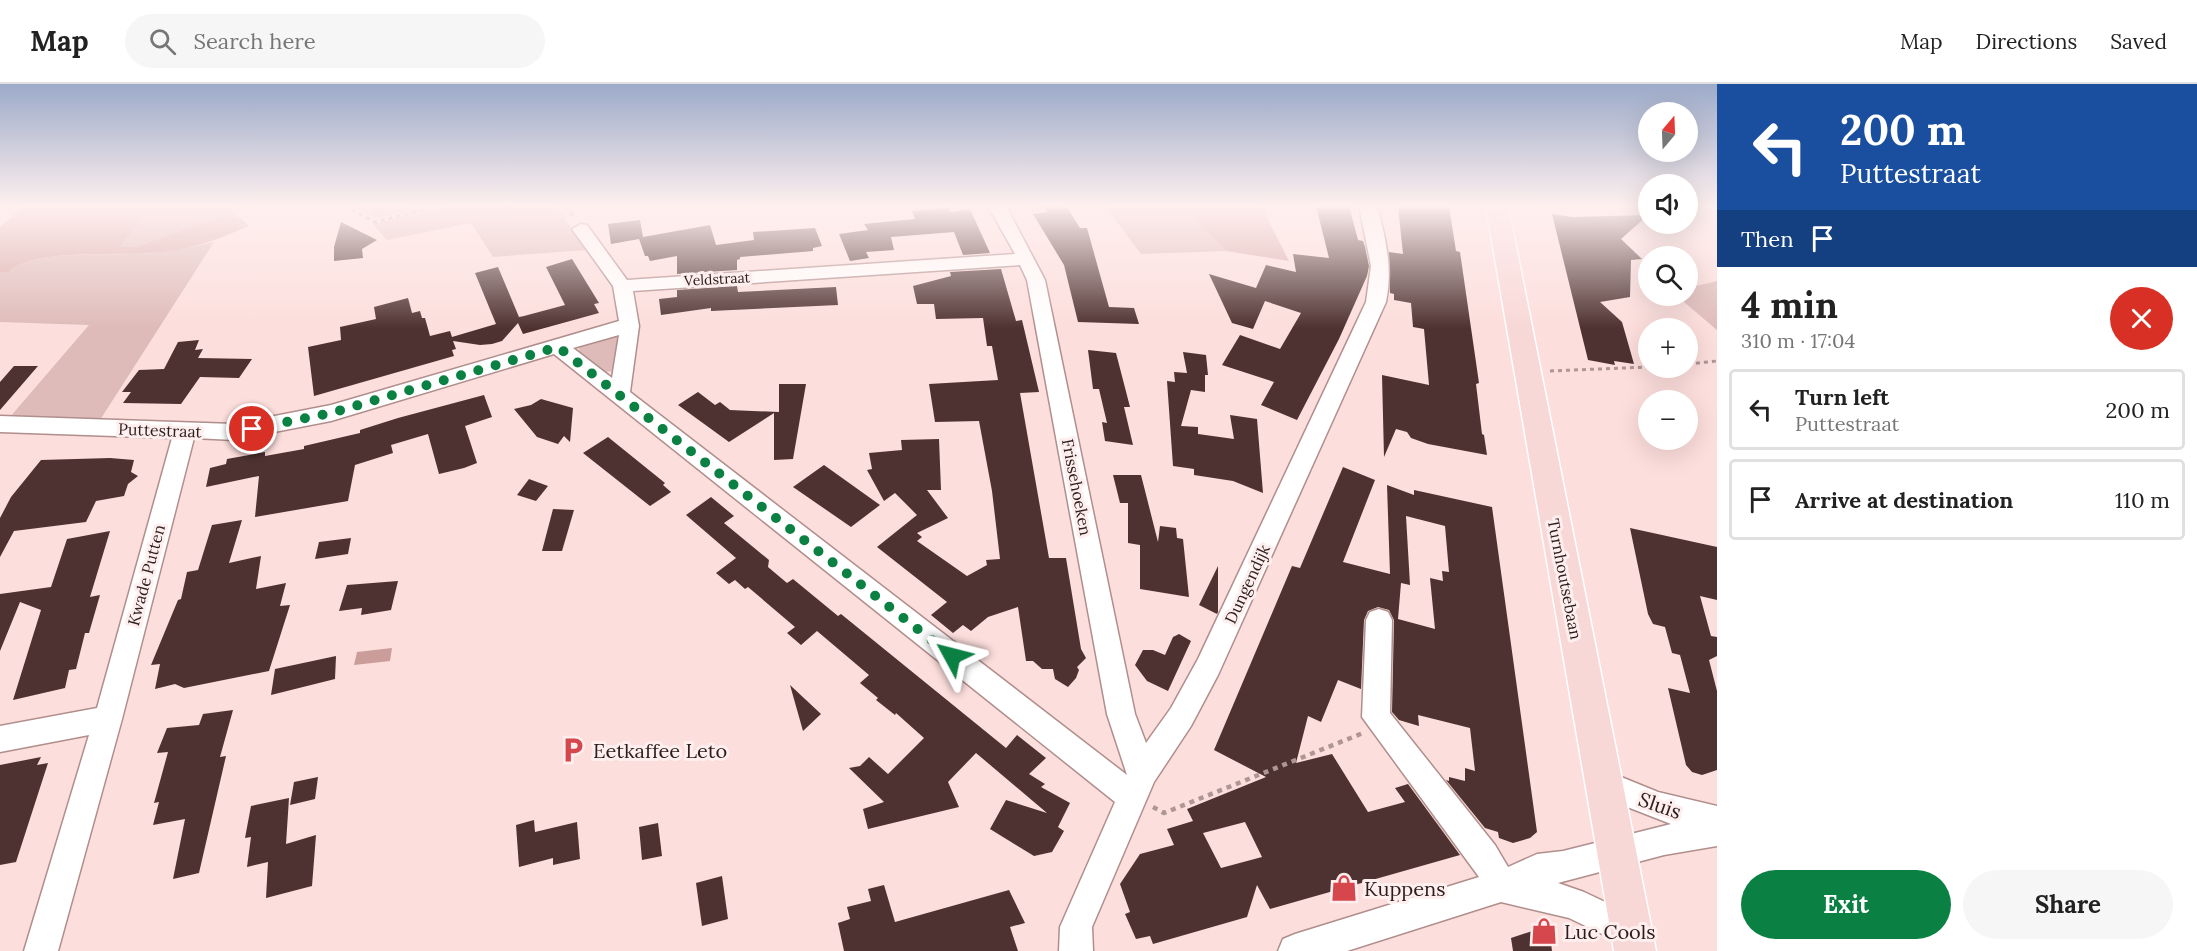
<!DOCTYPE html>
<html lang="en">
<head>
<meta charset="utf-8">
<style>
	body { margin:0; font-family:Lora,serif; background:#f6f6f6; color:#222; height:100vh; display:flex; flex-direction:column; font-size:22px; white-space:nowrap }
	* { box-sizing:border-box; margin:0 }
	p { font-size:20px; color:#767676 }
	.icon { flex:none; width:33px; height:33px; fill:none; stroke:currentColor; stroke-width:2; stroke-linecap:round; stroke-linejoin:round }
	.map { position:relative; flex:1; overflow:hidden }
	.drawer { display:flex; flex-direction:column; background:#fff; width:480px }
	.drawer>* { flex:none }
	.hud { background:#1a4fa0; color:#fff; overflow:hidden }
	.needle { width:39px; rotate:19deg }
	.buttons { position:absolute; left:1638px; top:18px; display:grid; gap:12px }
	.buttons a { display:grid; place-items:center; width:60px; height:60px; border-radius:50%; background:#fff; box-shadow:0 6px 24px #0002; font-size:30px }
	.pin { position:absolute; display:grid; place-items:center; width:51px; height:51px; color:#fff; margin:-26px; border:3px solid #fff; border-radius:50%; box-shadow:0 2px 6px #0007 }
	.me { position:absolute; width:66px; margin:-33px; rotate:308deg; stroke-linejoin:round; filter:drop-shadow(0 0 4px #0008) }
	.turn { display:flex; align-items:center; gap:21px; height:126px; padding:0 24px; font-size:27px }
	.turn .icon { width:78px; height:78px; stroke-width:2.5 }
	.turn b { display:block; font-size:42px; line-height:51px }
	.then { display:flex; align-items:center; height:57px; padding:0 24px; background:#0003; gap:12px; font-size:22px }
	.round { display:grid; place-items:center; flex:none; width:63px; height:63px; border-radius:32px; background:#f6f6f6 }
	.headline { display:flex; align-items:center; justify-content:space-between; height:102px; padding:0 24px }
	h1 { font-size:36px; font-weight:700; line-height:45px }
	.primary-button { display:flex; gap:12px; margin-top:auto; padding:12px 24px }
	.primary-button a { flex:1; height:69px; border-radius:36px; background:#0b8043; color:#fff; font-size:24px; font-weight:700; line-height:69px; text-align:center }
	.primary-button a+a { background:#f6f6f6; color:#222 }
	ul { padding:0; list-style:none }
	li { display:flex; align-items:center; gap:18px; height:81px; margin:0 12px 9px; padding:0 12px; border:3px solid #e0e0e0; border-radius:6px }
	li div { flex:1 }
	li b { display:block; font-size:22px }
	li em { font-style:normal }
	header { display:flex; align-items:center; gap:36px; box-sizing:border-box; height:84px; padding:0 30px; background:#fff; border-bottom:2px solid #e0e0e0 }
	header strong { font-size:28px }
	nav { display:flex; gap:33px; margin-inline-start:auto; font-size:21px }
	.search { width:420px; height:54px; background:#f6f6f6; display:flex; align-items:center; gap:15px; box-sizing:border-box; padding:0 21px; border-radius:33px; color:#767676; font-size:22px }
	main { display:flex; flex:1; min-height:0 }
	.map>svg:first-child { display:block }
</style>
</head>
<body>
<header>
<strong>Map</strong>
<div class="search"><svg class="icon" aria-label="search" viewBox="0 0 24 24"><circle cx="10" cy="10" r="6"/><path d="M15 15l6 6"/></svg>Search here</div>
<nav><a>Map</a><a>Directions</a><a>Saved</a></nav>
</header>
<main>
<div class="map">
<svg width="1717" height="867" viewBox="0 0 1717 867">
	<rect width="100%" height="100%" fill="#fcdedc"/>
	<!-- green -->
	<g fill="#debbb9">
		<path d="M151,122H231L233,128L136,163H119Z"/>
		<path d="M352,122H408L410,126L377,134Z"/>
		<path d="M452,122H556L586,166L493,173L471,139L387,156L373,140Z"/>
		<path d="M1105,122H1182L1226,167L1141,170Z"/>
		<path d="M214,158L100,336L10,333L89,241L0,238V188H9C32,163 120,173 154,169C174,167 194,162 214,158Z"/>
		<path d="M1717,197V246L1677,212H1688V204Z"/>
		<path d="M614,250L621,255L614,287L604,288L578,269L580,261Z"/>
	</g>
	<!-- forest -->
	<g fill="#d9aba9">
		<path d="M24,122H151L120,163H136L233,128L249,142C218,156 186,167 152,169C119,172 31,164 9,188H0V143Z"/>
		<path d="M1182,122H1261L1289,177L1226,167Z"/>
	</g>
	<!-- water -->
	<path fill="#ca9c9a" d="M392,564L390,577L354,581L357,568Z"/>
	<!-- building -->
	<g fill="#4e3231" fill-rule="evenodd">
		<path d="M1043,122H1066L1080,144H1087L1109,223L1134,224L1139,240L1078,238L1064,181L1033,130L1047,128Z"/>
		<path d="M1316,122H1349L1358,156L1363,157L1365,163L1369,182L1367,192L1339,255L1297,336L1261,321L1274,298L1222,281L1240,251L1280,265L1301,229L1265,217L1253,245L1232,239L1209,190L1256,204L1266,181L1296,188L1293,170L1329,174Z"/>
		<path d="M1398,122H1449L1456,167L1460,168L1479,299L1476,300L1482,350L1484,351L1487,371L1428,360L1411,354L1407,348L1396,345L1384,373L1382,291L1429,301L1424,245L1413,243L1411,219L1394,216V210L1390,209L1389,168L1403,170Z"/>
		<path d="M948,123L950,128L970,125L990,169L963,171L954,148L891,153L894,166L866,168L869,174L850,177L839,150L868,146L864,140L915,135L912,127Z"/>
		<path d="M1552,130L1572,133L1648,131L1621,155L1642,175L1631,176L1630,213L1600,218L1622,238L1634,280L1614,277L1615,281L1588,276Z"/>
		<path d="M640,136L643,153L710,141L716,161L754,156L753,148L815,144L822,162L813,164V167L740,173V175L737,176V186L677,190V172L650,177L648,172H645L639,155L611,160L608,140Z"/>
		<path d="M341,138L377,156L362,165L363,174L334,177V163Z"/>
		<path d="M572,175L599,219L594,220L599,229L523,250L518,239L502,257L492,260L480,261L453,257L456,265L452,266L454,272L314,312L308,263L341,256L340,243L376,235L374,223L408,214L412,229L420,227L422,234H425L430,252L450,247L452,253L496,240L475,189L498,183L519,233L524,232L565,221L546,183Z"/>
		<path d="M1001,185L1016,237L1022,236L1039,308L1020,309L1049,474H1066L1081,565L1086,574L1077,583L1079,586L1076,594L1068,603L1055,595L1053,585H1042L1033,577H1026L1018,523L988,533L971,547L963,541L953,549L931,531L947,518L877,463L917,431L895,409L884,417L867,386L872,385L869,369L902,366L901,356L939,355L941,406H927L948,434L917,449L922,453L917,457L967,492L987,481L986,476L1000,475L992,407L979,337L935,338L929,300L998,296L992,262H987L983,234L936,235L934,220H917L913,202L951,192L950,188Z"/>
		<path d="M737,202L738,208L836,203L838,221L711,227V224L661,231L659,215L677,213V206Z"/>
		<path d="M199,256L195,266L203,265L198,274L252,275L239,294L200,293L181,320L123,319L131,308H122L139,286L164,285L178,258Z"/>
		<path d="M1088,266L1116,269L1130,323H1124L1133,361L1105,357L1102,338L1107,339L1099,305H1093Z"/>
		<path d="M1183,268L1206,271L1208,291H1205V308L1191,306L1181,342L1198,343V350L1234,355L1230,331L1257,335L1263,409L1233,397L1194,391V385L1173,382L1167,297L1175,298L1174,288L1187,289Z"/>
		<path d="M14,282H38L0,326V298Z"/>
		<path d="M779,300H806L793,375L774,376V329L729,358L678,321L698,308L715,321L720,318L730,326L779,328Z"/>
		<path d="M484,311L492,333L465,342L477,379L464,384L439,390L428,350L391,361L393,369L355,381L348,417L255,433L259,392L206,403L210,384L226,380L227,375L265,368V372L304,365V362L360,349V346L398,334Z"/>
		<path d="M541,315L573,324L570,358L564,352L558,360L537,353L514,325L531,321Z"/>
		<path d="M608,353L665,399L663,401L671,408L650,422L583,369Z"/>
		<path d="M110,374L134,376L131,388L138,392L128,400L124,412L96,417L86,438L14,447L0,473V434L11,413L41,376Z"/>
		<path d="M824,381L880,421L851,443L793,403Z"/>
		<path d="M1343,383L1375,396L1343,478L1390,490L1387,401L1414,411V406L1492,423L1537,748L1530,754L1513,759L1499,754L1498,748L1485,744L1446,696L1449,697V693L1465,697V684L1475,687L1470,644L1418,631L1419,642L1399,636L1392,628L1394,536L1389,526L1378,523L1368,527L1364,536L1361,605L1338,596L1321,638L1308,632L1296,679L1332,670L1368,728L1405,718L1395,704L1408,700L1460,771L1270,825L1257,801L1247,833L1153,860L1150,852L1136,855L1125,830L1130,828L1120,800L1140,770L1174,761L1167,745L1193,737L1187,725L1266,693L1214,666L1292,482L1300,484ZM1406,432L1445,442L1449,488L1442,487L1443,497L1430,494L1435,545L1398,535L1401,499L1410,501ZM1245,738L1262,773L1221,784L1203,749Z"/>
		<path d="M1113,391H1141L1158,458L1160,442L1176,444L1177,454L1183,455L1189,513L1140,505V461L1128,459V419H1120Z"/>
		<path d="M529,395L548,402L536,417L517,411Z"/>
		<path d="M711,413L734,432L724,439L769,476L768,483L787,499L793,495L838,532L841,530L1006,664L1017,651L1046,674L1029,690L1045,700L1041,703L1070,719L1058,743L1064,747L1052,768L1034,772L990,745L1006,716L1047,729L976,669L948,698L959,723L868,745L863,725L884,718L849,684L860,682L869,673L888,690L924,654L896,629L895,631L876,616L878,614L860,599L869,591L817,547L801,561L787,549L795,543L748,503L745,505L735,496L729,500L716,489L736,474L686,431Z"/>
		<path d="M553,425L574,426L562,467H542Z"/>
		<path d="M242,436L229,479L261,472L256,505L286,499L280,522L290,521L269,587L184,604L175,600L155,605L160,580L151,581L178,516L181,515L187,488L198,486L212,441Z"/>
		<path d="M1630,444L1717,463V516L1700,512L1711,552L1717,553V572L1709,576L1717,607V686L1702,691L1692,688L1686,681L1668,604L1690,609L1680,571L1672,569L1665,543L1653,540L1648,530Z"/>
		<path d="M110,447L90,513L100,511L89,549H85L76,585L69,586L65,604L13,616L41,526L20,518L0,567V510L51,503L67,455Z"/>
		<path d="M351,454L348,470L315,475L319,458Z"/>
		<path d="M1218,482V528L1217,530L1199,521Z"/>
		<path d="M398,497L391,526L361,531L362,524L339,527L347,501Z"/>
		<path d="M1179,550L1191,557L1168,607L1147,597L1135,581L1143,566H1153L1165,571L1173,553Z"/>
		<path d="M336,572L335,595L271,611L275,585Z"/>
		<path d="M790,601L821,630L803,647Z"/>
		<path d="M233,626L220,673L226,672L199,789L173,795L185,735L153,741L159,718L154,719L168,668L157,669L167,644L199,641L203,630Z"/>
		<path d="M41,673L37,681L48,679L16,778L0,781V681Z"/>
		<path d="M318,693L315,715L290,721L294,698Z"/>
		<path d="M289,714L286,760L316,751L312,802L266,814L268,778L247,783L251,753L245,754L251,722Z"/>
		<path d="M534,736L535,748L577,738L580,775L553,781V774L519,783L516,741Z"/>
		<path d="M658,739L662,772L642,776L639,743Z"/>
		<path d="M722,792L728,835L702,842L696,799Z"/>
		<path d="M884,801L895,838L1009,806L1025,839L1010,843L1018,867H844L838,839L850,835L847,823L871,817L868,805Z"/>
		<path d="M1541,844L1550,850L1552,867H1513L1511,854Z"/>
	</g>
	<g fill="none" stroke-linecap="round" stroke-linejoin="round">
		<defs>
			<g id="minor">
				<path d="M988,122H1006L1045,196L1135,630L1146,659L1171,624L1198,575L1366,218L1371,182L1359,122H1377C1386,155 1393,185 1386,218L1218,591L1191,642L1154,698L1092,843L1093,867H1059L1060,843L1115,718L554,270L331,337L234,356L194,354L122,635L58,867H24L89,651L0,668V642L97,624L172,354L0,348V332L234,340L331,321L619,237L613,202L572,145L581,140L587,141L627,196L1015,170ZM1020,181L1027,196L1107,630L1127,691L630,308L639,242L633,207ZM619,251L612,294L573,264Z"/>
				<path d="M1379,525L1388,528L1392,536L1390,629L1495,761L1508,783L1537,770L1563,767L1671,740L1594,710L1589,700L1594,690L1604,686L1658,708L1717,722V762L1664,771L1558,799L1584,808L1643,836L1647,848L1643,860L1631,864L1569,834L1501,818L1347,867H1278L1283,855L1295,850L1479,793L1362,633L1366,536L1370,528Z"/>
			</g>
			<path id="major" d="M1486,122H1508L1656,867H1614Z"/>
		</defs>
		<!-- minor casing -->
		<use href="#minor" stroke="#b08e8c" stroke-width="3"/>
		<!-- major casing -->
		<use href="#major" stroke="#fff" stroke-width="3"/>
		<!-- path-far1 -->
		<g stroke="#ae9695" stroke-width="3" stroke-dasharray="4 4" stroke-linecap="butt">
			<path d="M345,122L375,138L439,122"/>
			<path d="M566,122L574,134"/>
			<path d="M1688,280L1717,277"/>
			<path d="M1550,287L1648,283"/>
		</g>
		<!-- path -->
		<path stroke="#ae9695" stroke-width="4.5" stroke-dasharray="5 5" stroke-linecap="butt" d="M1153,723L1164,729L1363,649"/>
		<!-- minor -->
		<use href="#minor" fill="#fff" fill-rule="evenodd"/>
		<!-- major -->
		<use href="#major" fill="#f8d8d7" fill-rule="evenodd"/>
	</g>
	<!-- sky -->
	<linearGradient id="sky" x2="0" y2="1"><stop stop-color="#9caac9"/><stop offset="0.5" stop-color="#fef0ef"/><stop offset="1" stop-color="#fef0ef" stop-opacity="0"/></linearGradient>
	<rect width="1717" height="244" fill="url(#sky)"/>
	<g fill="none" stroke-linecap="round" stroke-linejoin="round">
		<!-- route -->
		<path stroke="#0b8043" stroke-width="10" stroke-dasharray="0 18" d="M252,345L331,329L558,263L952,572"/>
	</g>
	<!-- icons -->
	<defs>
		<symbol id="parking-bare" viewBox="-9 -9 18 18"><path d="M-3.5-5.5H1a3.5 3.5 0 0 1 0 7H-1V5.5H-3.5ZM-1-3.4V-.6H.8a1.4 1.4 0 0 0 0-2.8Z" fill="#d6464d" stroke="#feefee" stroke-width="2.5" paint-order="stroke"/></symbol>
		<symbol id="shop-bare" viewBox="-9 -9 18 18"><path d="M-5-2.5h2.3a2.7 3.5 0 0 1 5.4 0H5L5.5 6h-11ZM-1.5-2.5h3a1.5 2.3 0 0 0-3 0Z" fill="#d6464d" stroke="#feefee" stroke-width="2.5" paint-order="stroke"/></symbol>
	</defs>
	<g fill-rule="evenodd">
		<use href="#parking-bare" x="554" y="647" width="38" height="38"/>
		<use href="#shop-bare" x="1325" y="785" width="38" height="38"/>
		<use href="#shop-bare" x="1525" y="828" width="38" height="38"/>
	</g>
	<g text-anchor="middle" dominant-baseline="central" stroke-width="6" stroke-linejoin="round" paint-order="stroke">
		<!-- far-street labels -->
		<g font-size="14" fill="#2a1d1c" stroke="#feefee">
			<text transform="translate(717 195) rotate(-3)">Veldstraat</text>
		</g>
		<!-- street labels -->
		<g font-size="16" fill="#2a1d1c" stroke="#feefee">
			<text transform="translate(160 346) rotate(2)">Puttestraat</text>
			<text transform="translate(1077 403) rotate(79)">Frissehoeken</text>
			<text transform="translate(146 491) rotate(-75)">Kwade Putten</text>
			<text transform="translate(1565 495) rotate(79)">Turnhoutsebaan</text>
			<text transform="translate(1247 500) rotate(-65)">Dungendijk</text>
		</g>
		<!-- near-poi labels -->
		<g font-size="20" fill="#2a1d1c" stroke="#feefee" text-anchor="start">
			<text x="593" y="666">Eetkaffee Leto</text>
			<text x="1364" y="804">Kuppens</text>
			<text x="1564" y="847">Luc Cools</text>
		</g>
		<!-- near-street labels -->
		<g font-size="20" fill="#2a1d1c" stroke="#feefee">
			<text transform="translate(1660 721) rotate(19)">Sluis</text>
		</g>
	</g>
</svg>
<div class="buttons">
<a><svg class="needle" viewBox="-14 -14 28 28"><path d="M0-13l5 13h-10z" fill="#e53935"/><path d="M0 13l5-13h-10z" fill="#767676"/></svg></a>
<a><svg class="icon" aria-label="sound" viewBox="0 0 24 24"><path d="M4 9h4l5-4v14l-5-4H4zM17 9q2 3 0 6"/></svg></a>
<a><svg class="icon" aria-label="search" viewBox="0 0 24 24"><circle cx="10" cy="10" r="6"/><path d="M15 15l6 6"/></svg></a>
<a>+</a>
<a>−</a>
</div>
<div class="pin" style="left:252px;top:345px;background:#d93025"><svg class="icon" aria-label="arrive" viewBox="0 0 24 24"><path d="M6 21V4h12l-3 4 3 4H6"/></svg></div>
<svg class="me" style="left:952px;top:572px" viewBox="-20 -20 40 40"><path d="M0-17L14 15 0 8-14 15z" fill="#0b8043" stroke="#fff" stroke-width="4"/></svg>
</div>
<section class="drawer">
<div class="hud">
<div class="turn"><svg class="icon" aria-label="left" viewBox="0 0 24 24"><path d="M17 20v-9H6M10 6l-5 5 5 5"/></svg><div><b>200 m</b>Puttestraat</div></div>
<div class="then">Then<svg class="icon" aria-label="arrive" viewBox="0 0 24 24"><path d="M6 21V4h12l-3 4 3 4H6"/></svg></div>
</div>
<div class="headline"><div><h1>4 min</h1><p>310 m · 17:04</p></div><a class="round" style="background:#d93025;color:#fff"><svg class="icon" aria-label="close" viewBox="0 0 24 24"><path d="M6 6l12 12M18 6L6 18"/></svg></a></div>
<ul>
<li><svg class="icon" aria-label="left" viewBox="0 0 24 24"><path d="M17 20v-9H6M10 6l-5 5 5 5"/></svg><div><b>Turn left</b><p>Puttestraat</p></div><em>200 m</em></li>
<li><svg class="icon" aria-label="arrive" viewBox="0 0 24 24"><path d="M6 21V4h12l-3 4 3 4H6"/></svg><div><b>Arrive at destination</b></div><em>110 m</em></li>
</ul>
<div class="primary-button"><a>Exit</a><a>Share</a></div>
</section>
</main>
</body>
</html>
